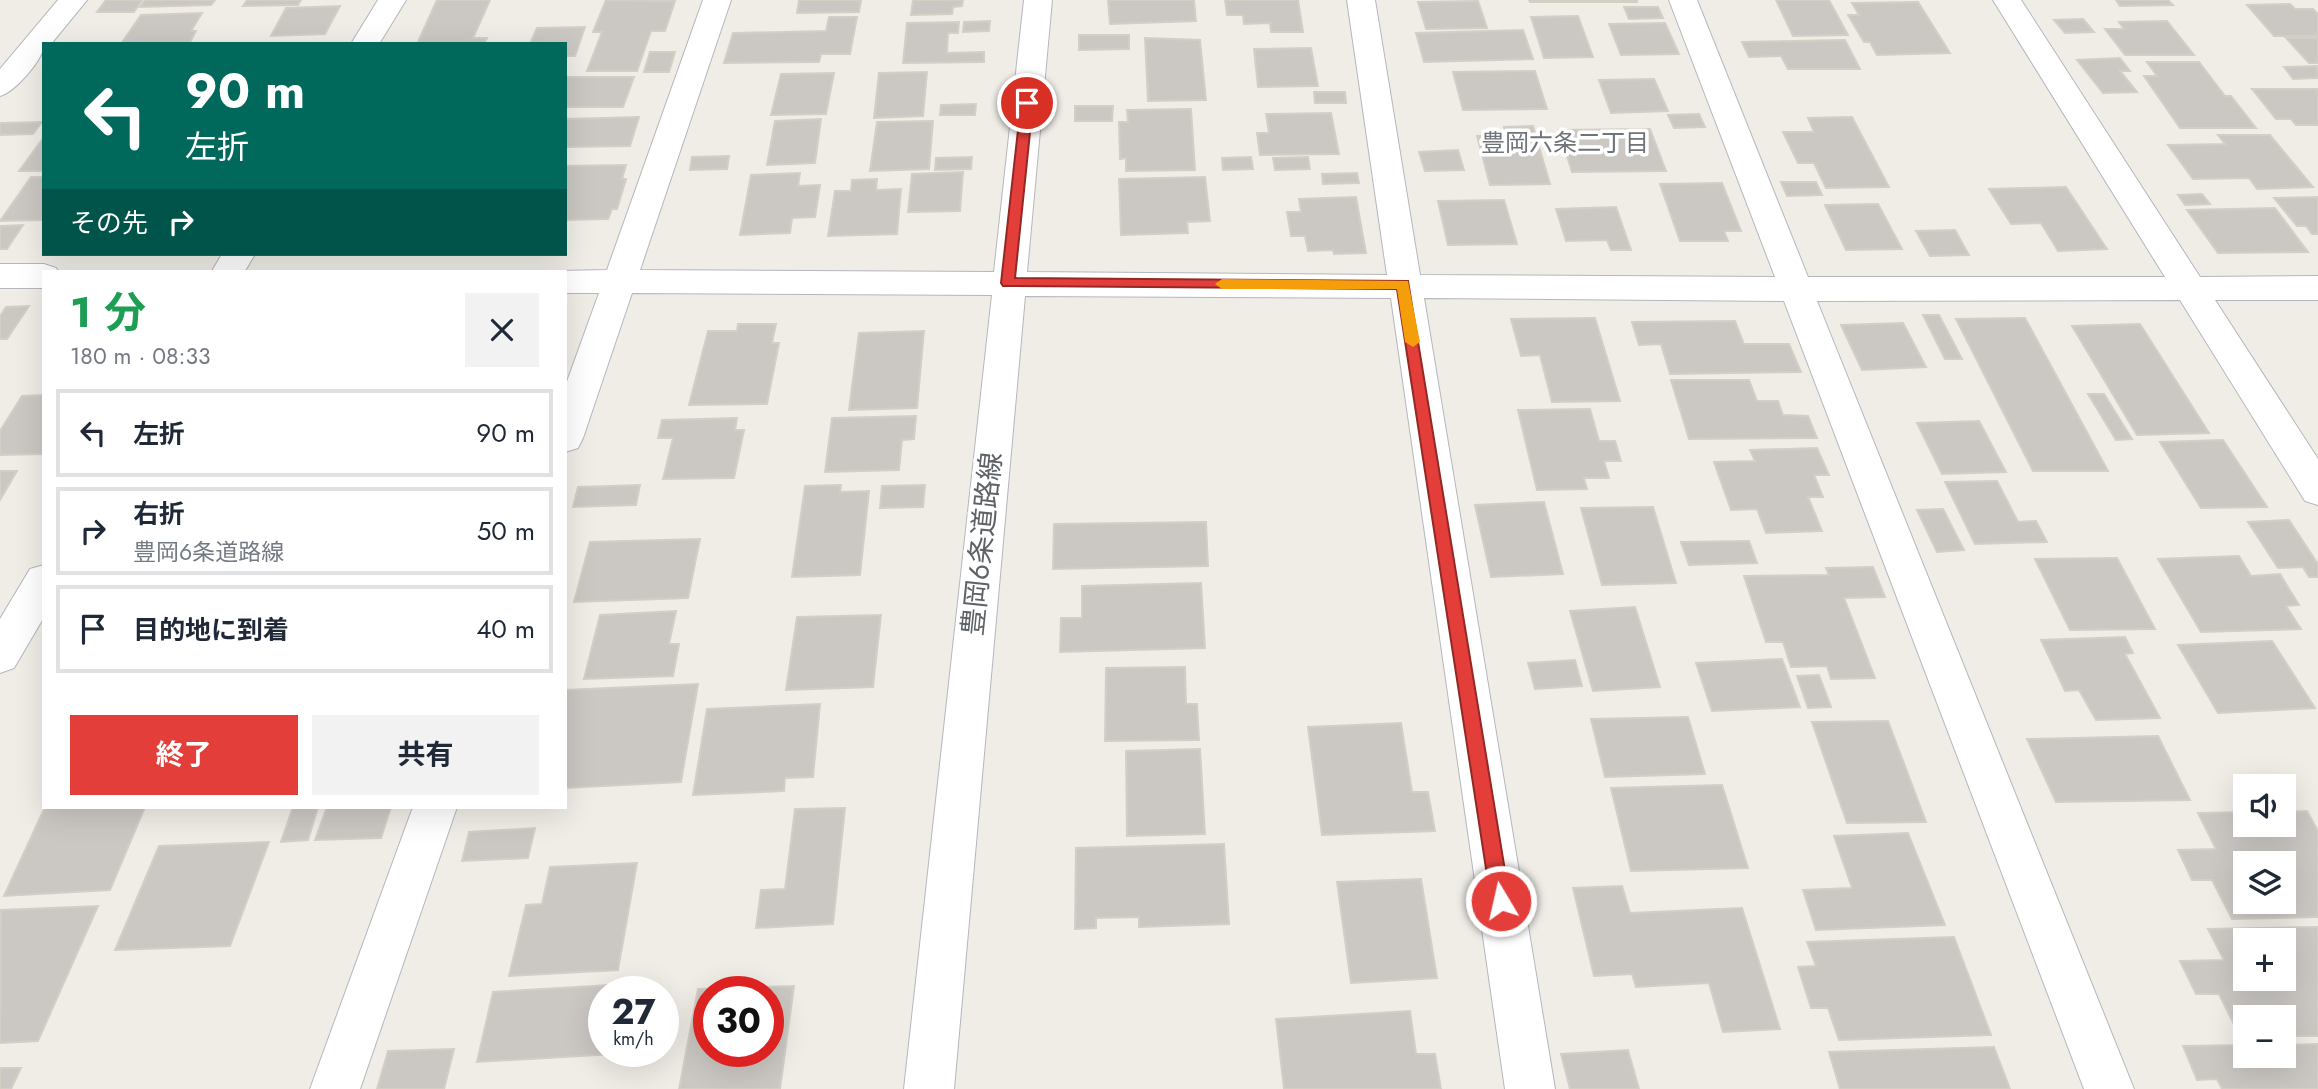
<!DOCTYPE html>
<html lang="ja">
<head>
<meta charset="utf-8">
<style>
	body { margin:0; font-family:Jost,"Noto Sans JP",sans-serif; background:#f2f2f3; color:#1f2937; height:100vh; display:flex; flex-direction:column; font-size:26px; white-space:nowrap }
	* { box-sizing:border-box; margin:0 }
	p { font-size:23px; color:#747a83 }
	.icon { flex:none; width:38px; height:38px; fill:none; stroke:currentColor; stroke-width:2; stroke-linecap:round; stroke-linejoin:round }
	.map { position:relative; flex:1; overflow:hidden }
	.details { position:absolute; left:42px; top:270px; width:525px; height:539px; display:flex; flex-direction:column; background:#fff; border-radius:0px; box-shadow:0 7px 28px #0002 }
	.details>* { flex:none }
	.banner { position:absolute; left:42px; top:42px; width:525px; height:214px; border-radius:0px; box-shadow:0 7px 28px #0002; background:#00695c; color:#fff; overflow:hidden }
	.controls { position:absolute; left:2233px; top:774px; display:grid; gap:14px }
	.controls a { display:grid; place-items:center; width:63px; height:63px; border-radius:0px; background:#fff; box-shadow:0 7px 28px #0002; font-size:35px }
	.speed { position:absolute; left:588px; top:976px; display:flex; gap:14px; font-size:35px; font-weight:700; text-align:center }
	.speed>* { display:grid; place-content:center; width:91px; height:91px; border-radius:50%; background:#fff; box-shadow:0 7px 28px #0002; line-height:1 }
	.speed small { font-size:18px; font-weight:400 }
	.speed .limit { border:10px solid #d22; background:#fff; color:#111 }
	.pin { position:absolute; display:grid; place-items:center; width:60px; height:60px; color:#fff; margin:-30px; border:4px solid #fff; border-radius:50%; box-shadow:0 2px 7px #0007 }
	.me { position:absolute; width:77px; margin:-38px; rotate:351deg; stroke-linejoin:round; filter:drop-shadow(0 0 5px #0008) }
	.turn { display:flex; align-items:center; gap:24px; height:147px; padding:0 28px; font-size:32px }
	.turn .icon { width:91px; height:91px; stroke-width:2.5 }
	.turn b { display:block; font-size:49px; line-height:60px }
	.then { display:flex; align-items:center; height:66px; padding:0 28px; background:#0003; gap:14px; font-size:26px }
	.round { display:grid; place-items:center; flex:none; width:74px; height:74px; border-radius:0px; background:#f2f2f3 }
	.summary { display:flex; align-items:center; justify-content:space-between; height:119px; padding:0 28px }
	h1 { font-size:42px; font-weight:700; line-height:52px; color:#1e9e55 }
	.action { display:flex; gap:14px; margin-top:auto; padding:14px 28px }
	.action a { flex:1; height:80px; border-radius:0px; background:#e33e39; color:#fff; font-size:28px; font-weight:700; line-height:80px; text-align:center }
	.action a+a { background:#f2f2f3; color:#1f2937 }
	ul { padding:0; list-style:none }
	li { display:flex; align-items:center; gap:21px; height:88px; margin:0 14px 10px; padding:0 14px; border:4px solid #e0e1e3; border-radius:0px }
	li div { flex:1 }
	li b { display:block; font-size:26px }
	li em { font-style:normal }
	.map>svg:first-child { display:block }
</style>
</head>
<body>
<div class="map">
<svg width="2318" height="1089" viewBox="0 0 2318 1089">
	<rect width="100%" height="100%" fill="#f0ede7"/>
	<!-- building -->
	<g fill="#cbc8c4" stroke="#d4cfc5" stroke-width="2" fill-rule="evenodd">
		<path d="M106,0H142L134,12H97Z"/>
		<path d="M145,0H215L211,5L140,7Z"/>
		<path d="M247,0H301L298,5L243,6Z"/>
		<path d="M437,0H490L473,38H487L484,44H417Z"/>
		<path d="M606,0L675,1L665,31H651L637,71H587L602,32H593Z"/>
		<path d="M799,0H861L859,12L797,13Z"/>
		<path d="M913,0H963L962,6L953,7L952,14L911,15Z"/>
		<path d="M1108,0H1194L1196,21L1110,24Z"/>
		<path d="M1225,0H1298L1303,32H1271L1270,23L1244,24L1243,15H1227Z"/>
		<path d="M1529,0H1637V2H1530Z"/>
		<path d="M1776,0H1829L1848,35L1793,36Z"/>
		<path d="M2116,0H2168L2173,5L2120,6Z"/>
		<path d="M1478,1L1487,28L1426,29L1418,2Z"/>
		<path d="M1918,2L1950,53L1877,55L1870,42H1864L1848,15H1859L1852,3Z"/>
		<path d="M2290,4L2295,9H2313L2318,14V36H2274L2247,5Z"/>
		<path d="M340,6L325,34L271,36L286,8Z"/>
		<path d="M1624,7H1658L1663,18L1629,19Z"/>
		<path d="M202,13L191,31H196L189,44H121L141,15Z"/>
		<path d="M1578,16L1593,57L1544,58L1531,17Z"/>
		<path d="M829,17H857L850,54H821L819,62L724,63L733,33L826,31Z"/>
		<path d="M2083,19L2094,32L2065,33L2054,20Z"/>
		<path d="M990,21L989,31L963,32L964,22Z"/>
		<path d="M2167,21L2194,55H2125L2105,29H2124L2119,22Z"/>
		<path d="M959,22L958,33H948L947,53L984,52V62L903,63L907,23Z"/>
		<path d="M1665,23L1679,54L1621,55L1609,24Z"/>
		<path d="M585,27L575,56H565V44H530L537,28Z"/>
		<path d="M1523,30L1533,59L1424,62L1416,33Z"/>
		<path d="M1079,35H1129V49L1079,50Z"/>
		<path d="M1145,38L1200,40L1206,100L1148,101Z"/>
		<path d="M2286,38H2318V63H2309Z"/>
		<path d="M1845,40L1860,69H1788L1781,56L1749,57L1742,42Z"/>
		<path d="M1311,48L1318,86L1258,87L1254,49Z"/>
		<path d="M650,52H675L669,72H644Z"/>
		<path d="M2120,58L2130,71H2120L2137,92L2103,93L2077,60Z"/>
		<path d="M2147,62H2199L2225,96H2231L2256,128H2180L2144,76H2157Z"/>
		<path d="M2317,66L2318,78L2293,79L2284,67Z"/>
		<path d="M1535,71L1547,109L1463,110L1453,72Z"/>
		<path d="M927,72L923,116L874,118L879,73Z"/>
		<path d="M834,73L826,114L771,115L781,74Z"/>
		<path d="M565,77H634L623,107H565Z"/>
		<path d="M1654,79L1668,111L1611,113L1599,80Z"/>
		<path d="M2252,89H2318V125H2296L2291,119H2276Z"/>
		<path d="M1314,92H1345L1346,103H1315Z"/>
		<path d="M976,104L975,115H940L941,105Z"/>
		<path d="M1075,106H1113L1112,121H1075Z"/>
		<path d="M1191,109L1195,170L1126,171V158L1120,159L1119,122H1128L1127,110Z"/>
		<path d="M1331,113L1339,154L1260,155L1257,133H1269L1266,114Z"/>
		<path d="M1699,114L1705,127L1674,128L1668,115Z"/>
		<path d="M639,117L630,146L565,147V119Z"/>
		<path d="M1852,117L1889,187L1826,188L1814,163H1798L1783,132H1814L1808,118Z"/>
		<path d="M821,119L815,163L767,165L775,121Z"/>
		<path d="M933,121L929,169L870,171L877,122Z"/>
		<path d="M42,122L33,134L0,135V123Z"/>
		<path d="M1533,126L1550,184L1490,185L1477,136H1507L1504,127Z"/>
		<path d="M1650,129L1666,171L1572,172L1559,130Z"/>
		<path d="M2218,135H2270L2313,187L2257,189L2249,178L2193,179L2168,145L2225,144Z"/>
		<path d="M44,137V171H19Z"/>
		<path d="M1458,150L1464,170L1425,171L1419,152Z"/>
		<path d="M729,156L727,169L690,170L692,157Z"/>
		<path d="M972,157L971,169L935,170L936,158Z"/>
		<path d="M1251,157L1253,169L1223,170L1222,158Z"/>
		<path d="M1308,157L1310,169L1275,170L1273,158Z"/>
		<path d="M626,165L622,179H626L617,209H612L608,219L565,220V166Z"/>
		<path d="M963,172L960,211L908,212L912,174Z"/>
		<path d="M800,173L798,186L820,185L815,217L792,218L790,233L740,235L751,175Z"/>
		<path d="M1357,173L1359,183L1323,184L1322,174Z"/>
		<path d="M31,177H44V220L0,221Z"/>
		<path d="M1205,177L1210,221L1187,222L1188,233L1121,235L1119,179Z"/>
		<path d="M877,179L876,190L901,189L897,234L828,236L835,191H851L852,180Z"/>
		<path d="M1781,182H1816L1822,195L1787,196Z"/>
		<path d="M1722,183L1741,231H1724L1728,241H1680L1660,184Z"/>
		<path d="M2066,187L2107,249L2058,251L2041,223L2011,224L1989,189Z"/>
		<path d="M2202,194L2210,204L2185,205L2178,195Z"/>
		<path d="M1356,197L1366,253L1334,254L1333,250L1308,251L1305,236H1291L1287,212H1301L1299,199Z"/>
		<path d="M2318,197V234H2312L2306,226H2297L2274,198Z"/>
		<path d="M1504,200L1517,244L1448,245L1438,201Z"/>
		<path d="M1878,204L1902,249L1846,250L1825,205Z"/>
		<path d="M1616,207L1631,250H1611L1607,240L1566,241L1556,209Z"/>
		<path d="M2275,208L2308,252L2218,253L2187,210Z"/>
		<path d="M23,225L7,249H0V226Z"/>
		<path d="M1955,230L1969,255L1930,256L1916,231Z"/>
		<path d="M29,306L7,339H0V316L6,307Z"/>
		<path d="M1923,315H1939L1962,359H1945Z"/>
		<path d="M1595,318L1620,401L1552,402L1540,355L1521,356L1511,319Z"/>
		<path d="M2025,318L2108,471H2033L1956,319Z"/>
		<path d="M1735,321L1744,344H1789L1801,372L1670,374L1661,344L1639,345L1632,322Z"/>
		<path d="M1903,323L1926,367L1862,370L1841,325Z"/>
		<path d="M738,324H776L772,343H779L767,404L689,405L708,331H737Z"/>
		<path d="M2140,324L2209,433L2137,435L2072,326Z"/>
		<path d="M924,331L917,408L849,410L859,333Z"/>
		<path d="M1671,380H1749L1757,401H1778L1783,415L1808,416L1817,438L1689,439Z"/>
		<path d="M2088,394H2104L2132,439L2116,440Z"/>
		<path d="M44,395V454L0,455V431L22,396Z"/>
		<path d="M1590,409L1599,441H1615L1621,461H1604L1609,478H1584L1587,489L1537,490L1518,410Z"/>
		<path d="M916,416L914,439L902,440L899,470L825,472L832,418Z"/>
		<path d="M737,418L735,430H744L734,478L663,479L673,438H658L662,420Z"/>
		<path d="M1979,421L2006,472L1942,474L1917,423Z"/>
		<path d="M2223,440L2267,507L2201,508L2160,442Z"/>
		<path d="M1817,448L1829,475H1814L1823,497H1808L1822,531L1766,533L1757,509L1731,510L1714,462L1755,461L1750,450Z"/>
		<path d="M0,471H17L0,500Z"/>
		<path d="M1997,481L2018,522L2036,521L2047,542L1975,544L1945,482Z"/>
		<path d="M640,485L636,505L573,507L578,487Z"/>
		<path d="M841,485L840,492L869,491L860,575L792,577L805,486Z"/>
		<path d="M925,485L923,507L880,508L882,486Z"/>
		<path d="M1544,502L1563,574L1491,577L1475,505Z"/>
		<path d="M1653,507L1676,583L1602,585L1581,508Z"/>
		<path d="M1943,509L1964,550L1937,552L1917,510Z"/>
		<path d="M2289,520L2318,564V577H2309L2303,567L2278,568L2248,522Z"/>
		<path d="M1206,522L1208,566L1053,569L1054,524Z"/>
		<path d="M700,539L688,598L574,602L590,542Z"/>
		<path d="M1749,541L1757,563L1689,565L1681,542Z"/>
		<path d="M2239,556L2251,576L2280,574L2299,605L2286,606L2301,629L2201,632L2158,559Z"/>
		<path d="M2117,558L2155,629L2070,630L2035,559Z"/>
		<path d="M1873,567L1885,597L1844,598L1875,678L1831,679L1827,666L1791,667L1783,642H1766L1744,576L1829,575L1826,568Z"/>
		<path d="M1201,583L1205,648L1060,652L1061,618H1082V586Z"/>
		<path d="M1635,607L1660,687L1593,691L1570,611Z"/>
		<path d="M676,611L669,644H679L673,676L584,679L600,615Z"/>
		<path d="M881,615L873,687L786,690L797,617Z"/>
		<path d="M2125,637L2133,653L2125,654L2160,718L2096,720L2079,690L2065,691L2041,640Z"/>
		<path d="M2272,641L2315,708L2218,713L2178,645Z"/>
		<path d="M1782,659L1800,707L1712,711L1696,663Z"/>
		<path d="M1575,660L1582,686L1535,689L1528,663Z"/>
		<path d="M1185,667L1186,704H1197L1199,740L1105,741L1106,668Z"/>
		<path d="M1819,675L1831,707L1808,708L1797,676Z"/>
		<path d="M698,684L681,782L565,788V690Z"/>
		<path d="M820,704L813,777L785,778L784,791L693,795L707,709Z"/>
		<path d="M1688,717L1705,774L1605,777L1591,719Z"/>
		<path d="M1888,721L1926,822L1847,823L1812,722Z"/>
		<path d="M1401,723L1412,792H1428L1435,831L1322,835L1308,727Z"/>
		<path d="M2158,736L2190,800L2056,802L2027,739Z"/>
		<path d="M1200,749L1205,834L1127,836L1126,751Z"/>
		<path d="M1722,785L1748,868L1631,871L1611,788Z"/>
		<path d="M45,807H145L110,890L4,896Z"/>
		<path d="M293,807H318L308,840L281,842Z"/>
		<path d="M327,807H391L381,838L315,840Z"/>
		<path d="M845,808L833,924L756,928L761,890L785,889L795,809Z"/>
		<path d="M2307,811L2318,831V917L2232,919L2212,880H2192L2178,850L2216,849L2198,813L2245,812V824H2284V812ZM2245,863H2284V901H2245Z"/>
		<path d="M535,828L528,858L462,861L469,832Z"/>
		<path d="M1908,833L1945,925L1816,930L1803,890L1852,888L1834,836Z"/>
		<path d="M269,842L230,946L115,950L159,846Z"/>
		<path d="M1224,844L1229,924L1139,927V917L1096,918V928L1075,929L1076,848Z"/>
		<path d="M637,863L618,970L509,976L526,905L542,904L550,867Z"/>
		<path d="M1421,879L1437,978L1351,983L1337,882Z"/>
		<path d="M1622,886L1630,913L1742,908L1780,1029L1723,1032L1709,983L1636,987L1632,974L1594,976L1573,888Z"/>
		<path d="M98,906L38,1041L0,1043L1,910Z"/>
		<path d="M2318,927V1036H2284V1017H2245V1037H2240L2219,994H2196L2180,961L2224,960L2208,929ZM2245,940H2284V978H2245Z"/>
		<path d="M1954,937L1991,1035L1839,1040L1828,1008H1811L1798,967L1816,966L1807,942Z"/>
		<path d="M627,984L626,992H604V1052L615,1054L477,1062L493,992Z"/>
		<path d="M794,986L780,1089H679L698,989ZM709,992H768V1052H709Z"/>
		<path d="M1410,1011L1416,1054H1435L1441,1089H1284L1276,1019Z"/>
		<path d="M2318,1044V1089H2222L2217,1079L2197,1080L2183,1046L2245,1045V1055H2284V1045Z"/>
		<path d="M1994,1047L2010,1089H1840L1829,1052Z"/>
		<path d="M454,1049L444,1089H377L388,1051Z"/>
		<path d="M1628,1050L1639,1089H1570L1561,1054Z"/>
		<path d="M0,1068H21L11,1089H0Z"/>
	</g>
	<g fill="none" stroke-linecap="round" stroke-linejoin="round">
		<defs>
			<g id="minor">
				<path d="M58,0H87L51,44H44C44,59 15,92 0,96V69Z"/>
				<path d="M378,0H406L379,44H351Z"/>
				<path d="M703,0H731L640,270L994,272L1024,0H1052L1027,272L1387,275L1347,0H1375L1420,275L1775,277L1669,0H1697L1808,277H2165L1993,0H2021L2200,277L2318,276V300H2215L2318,459V505L2305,501L2180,300L1817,301L2134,1089H2084L1784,301L1424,298L1555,1089H1505L1391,298L1025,296L954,1089H904L992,295L632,293L583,438L578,448L565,452V387L599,293H565V271H559L607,270Z"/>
				<path d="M222,254H255L245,271H212Z"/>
				<path d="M0,264H44L56,268L58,271H44V288H0Z"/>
				<path d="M44,565V617L14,668L0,673V619L30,569Z"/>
				<path d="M413,807H457L360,1089H310Z"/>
			</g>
		</defs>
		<!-- minor casing -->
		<use href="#minor" stroke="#b4b7bb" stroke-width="2"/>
		<!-- minor -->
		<use href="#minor" fill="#fff" fill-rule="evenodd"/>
	</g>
	<!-- route -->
	<path fill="#e33e39" stroke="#942825" stroke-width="2" d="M1027,99L1033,103L1015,278L1408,281L1510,901L1507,908L1501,911L1494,908L1491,901L1397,289L1003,286L1001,283L1021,103Z"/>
	<!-- slow -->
	<path fill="#f59e0b" d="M1222,279L1408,281L1420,342L1413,347L1405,342L1397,289H1222L1215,284Z"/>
	<g text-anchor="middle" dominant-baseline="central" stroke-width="7" stroke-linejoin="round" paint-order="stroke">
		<!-- far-neighbourhood labels -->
		<g font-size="24" fill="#6f7478" stroke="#fff">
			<text x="1565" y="142">豊岡六条二丁目</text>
		</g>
		<!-- street labels -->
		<g font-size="28" fill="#5e6266" stroke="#fff">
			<text transform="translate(982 544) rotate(-84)">豊岡6条道路線</text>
		</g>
	</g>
</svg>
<div class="controls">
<a><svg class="icon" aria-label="sound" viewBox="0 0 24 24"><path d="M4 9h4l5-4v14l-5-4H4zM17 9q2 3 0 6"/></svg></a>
<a><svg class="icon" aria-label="layers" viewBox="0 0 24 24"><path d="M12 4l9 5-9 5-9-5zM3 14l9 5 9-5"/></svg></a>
<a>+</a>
<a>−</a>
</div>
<div class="speed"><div>27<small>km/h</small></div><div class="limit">30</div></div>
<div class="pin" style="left:1027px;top:103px;background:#d93025"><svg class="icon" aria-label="arrive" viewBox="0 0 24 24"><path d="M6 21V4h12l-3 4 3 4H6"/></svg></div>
<svg class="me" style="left:1501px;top:901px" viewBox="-20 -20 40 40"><circle r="17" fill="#e33e39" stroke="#fff" stroke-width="3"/><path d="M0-11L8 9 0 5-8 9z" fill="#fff"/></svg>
<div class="banner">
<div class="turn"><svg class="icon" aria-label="left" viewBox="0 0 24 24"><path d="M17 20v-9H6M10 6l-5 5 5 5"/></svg><div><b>90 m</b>左折</div></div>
<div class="then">その先<svg class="icon" aria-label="right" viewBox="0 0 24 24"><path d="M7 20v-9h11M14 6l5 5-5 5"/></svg></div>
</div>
<section class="details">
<div class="summary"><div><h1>1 分</h1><p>180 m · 08:33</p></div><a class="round"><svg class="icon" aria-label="close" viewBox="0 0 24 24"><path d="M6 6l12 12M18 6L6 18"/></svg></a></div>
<ul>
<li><svg class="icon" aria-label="left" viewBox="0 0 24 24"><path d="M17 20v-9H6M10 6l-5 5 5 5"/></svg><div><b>左折</b></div><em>90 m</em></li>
<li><svg class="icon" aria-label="right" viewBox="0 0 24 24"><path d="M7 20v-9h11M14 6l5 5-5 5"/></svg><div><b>右折</b><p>豊岡6条道路線</p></div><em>50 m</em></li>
<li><svg class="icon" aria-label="arrive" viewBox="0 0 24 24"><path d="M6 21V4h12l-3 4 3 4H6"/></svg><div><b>目的地に到着</b></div><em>40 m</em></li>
</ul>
<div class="action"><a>終了</a><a>共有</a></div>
</section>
</div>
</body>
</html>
